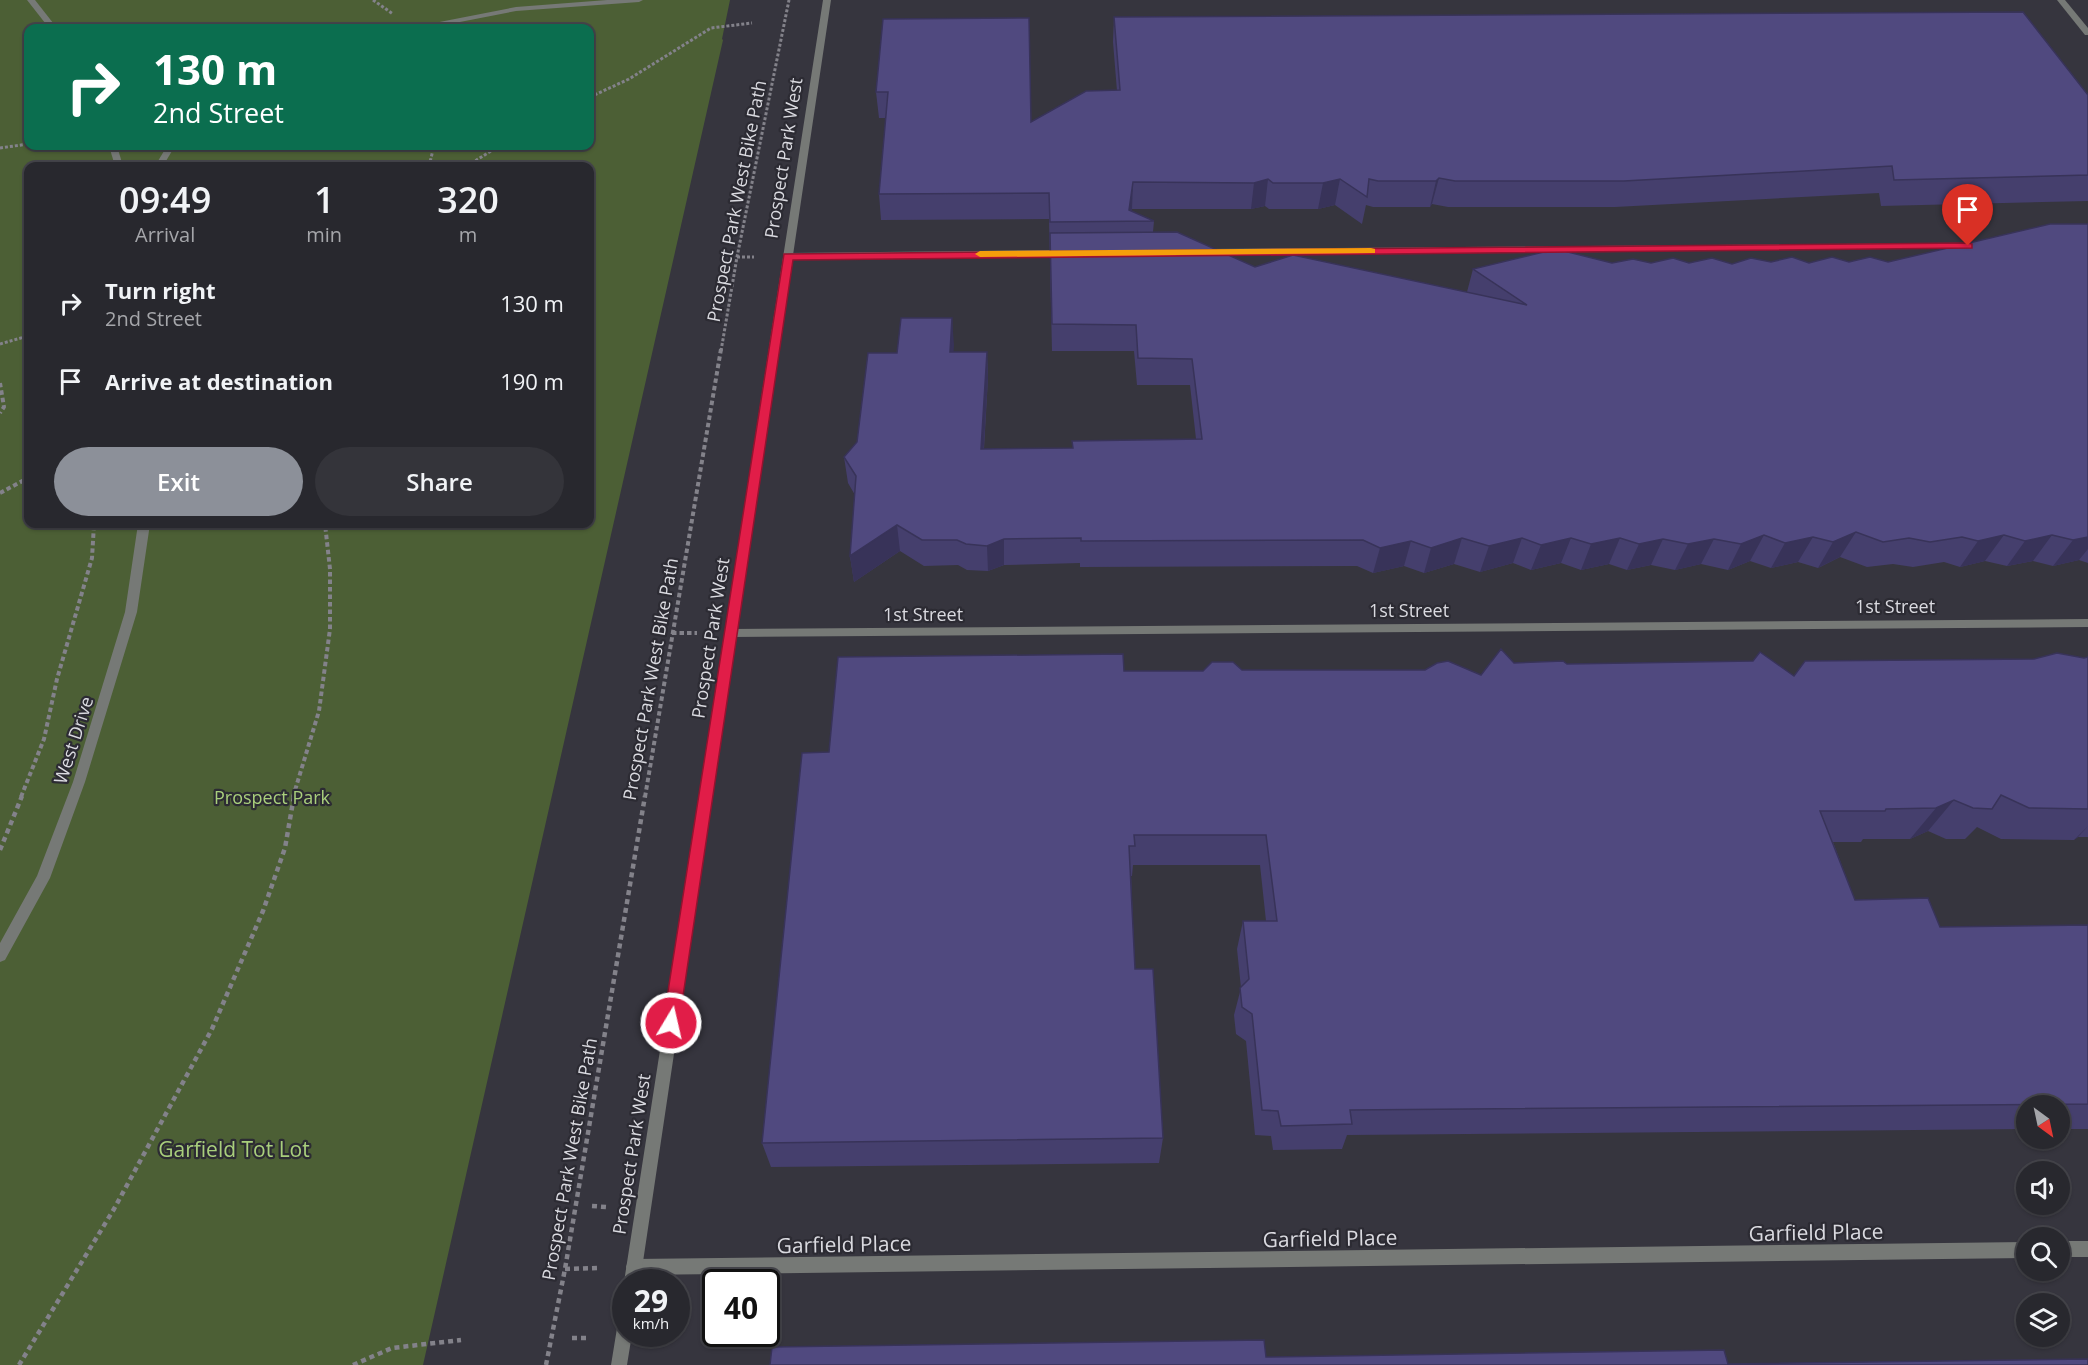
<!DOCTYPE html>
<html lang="en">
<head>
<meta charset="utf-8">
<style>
	body { margin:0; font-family:"Open Sans",sans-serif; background:#34343a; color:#f1f3f6; height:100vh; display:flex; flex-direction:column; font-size:22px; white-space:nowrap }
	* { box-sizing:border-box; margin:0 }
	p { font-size:20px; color:#a5a6aa }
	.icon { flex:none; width:33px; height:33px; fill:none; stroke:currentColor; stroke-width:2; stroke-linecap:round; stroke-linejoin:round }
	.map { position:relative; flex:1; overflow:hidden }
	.details { position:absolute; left:24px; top:162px; width:570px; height:366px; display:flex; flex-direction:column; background:#28282e; border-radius:12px; box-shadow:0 2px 4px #0004,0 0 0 2px #44444a }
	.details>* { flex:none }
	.guide { position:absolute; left:24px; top:24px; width:570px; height:126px; border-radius:12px; box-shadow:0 2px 4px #0004,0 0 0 2px #44444a; background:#0b6e4f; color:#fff; overflow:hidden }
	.needle { width:39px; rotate:147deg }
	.controls { position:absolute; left:2016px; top:1095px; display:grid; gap:12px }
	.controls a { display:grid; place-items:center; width:54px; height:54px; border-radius:50%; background:#28282e; box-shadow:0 2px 4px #0004,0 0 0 2px #44444a; font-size:30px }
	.speed { position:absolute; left:612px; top:1269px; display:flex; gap:12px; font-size:30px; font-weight:700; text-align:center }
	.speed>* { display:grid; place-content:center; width:78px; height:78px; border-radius:50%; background:#28282e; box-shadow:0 2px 4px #0004,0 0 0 2px #44444a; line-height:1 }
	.speed small { font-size:15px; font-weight:400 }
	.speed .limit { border:3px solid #111; border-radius:9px; background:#fff; color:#111 }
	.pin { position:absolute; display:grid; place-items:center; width:51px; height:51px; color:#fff; margin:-62px -26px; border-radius:50% 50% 50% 0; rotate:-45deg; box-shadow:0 0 6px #0007 }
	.pin .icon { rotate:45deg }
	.me { position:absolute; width:66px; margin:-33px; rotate:9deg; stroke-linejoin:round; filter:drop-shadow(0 0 4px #0008) }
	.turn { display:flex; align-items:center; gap:21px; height:126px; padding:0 30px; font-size:27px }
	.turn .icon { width:78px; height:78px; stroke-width:2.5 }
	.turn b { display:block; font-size:42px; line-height:51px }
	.eta { display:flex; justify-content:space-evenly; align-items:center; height:102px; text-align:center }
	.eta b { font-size:36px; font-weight:600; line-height:42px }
	.cta { display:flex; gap:12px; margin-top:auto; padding:12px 30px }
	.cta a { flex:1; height:69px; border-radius:36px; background:#8c9099; color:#fff; font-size:24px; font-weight:600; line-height:69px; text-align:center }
	.cta a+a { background:#34343a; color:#f1f3f6 }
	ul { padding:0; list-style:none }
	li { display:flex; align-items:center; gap:18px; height:78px; padding:0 30px }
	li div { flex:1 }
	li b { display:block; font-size:22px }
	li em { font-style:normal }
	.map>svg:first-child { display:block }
</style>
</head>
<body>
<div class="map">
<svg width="2088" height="1365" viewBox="0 0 2088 1365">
	<rect width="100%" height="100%" fill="#36353e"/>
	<!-- green -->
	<path fill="#4c5f35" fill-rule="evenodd" d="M0,0H730L722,39L723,40L423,1365H0ZM28,28H590V146H28ZM28,166H590V524H28Z"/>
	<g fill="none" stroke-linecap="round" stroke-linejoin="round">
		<!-- path-far2 -->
		<g stroke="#83828a" stroke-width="3" stroke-dasharray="3 2" stroke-linecap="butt">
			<path d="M373,0L393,14"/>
			<path d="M590,97L629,79L711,28L752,23"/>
			<path d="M0,148L28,144"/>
			<path d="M429,166L434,146"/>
			<path d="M467,166L499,146"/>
			<path d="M737,257H754"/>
			<path d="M0,344L28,336"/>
			<path d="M721,351L737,257L789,0"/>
		</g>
		<!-- path-far1 -->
		<g stroke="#83828a" stroke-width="4" stroke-dasharray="4.5 3" stroke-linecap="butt">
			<path d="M0,383L4,407L0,413"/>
			<path d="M0,493L28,478"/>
			<path d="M672,633H697"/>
			<path d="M21,797L44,739L57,679L92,558L94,524"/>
			<path d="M293,797L319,711L330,629V569L325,524"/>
			<path d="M645,797L721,349"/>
		</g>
		<!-- path -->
		<g stroke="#83828a" stroke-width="4.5" stroke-dasharray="5 4" stroke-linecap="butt">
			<path d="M0,850L22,796"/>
			<path d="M592,1206L606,1207"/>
			<path d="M565,1269L597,1268"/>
			<path d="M572,1338H588"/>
			<path d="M19,1365L114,1209L212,1029L263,911L285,848L294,796"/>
			<path d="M353,1365L392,1348L461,1340"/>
			<path d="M546,1365L565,1269L645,796"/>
		</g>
		<!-- pedestrian -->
		<g fill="#767976" fill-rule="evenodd">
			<path d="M27,0H35L57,28H49Z"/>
			<path d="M607,0H643L639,2L516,11L429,28H415L419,26L516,7Z"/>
			<path d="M109,146H117L123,166H115Z"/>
			<path d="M167,146H175L163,166H155Z"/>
			<path d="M138,524H150L137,612L85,782L50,878L5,960L0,962V943L37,876L73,782L125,612Z"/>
		</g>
		<!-- minor -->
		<g fill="#767976" fill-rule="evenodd">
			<path d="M2057,0H2065L2088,28V35H2085Z"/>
			<path d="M1972,243L1977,246L1975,248L1206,255L1201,252L1206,249Z"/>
			<path d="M1066,250L1069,251V255L788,259L783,256L788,253Z"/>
			<path d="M2088,619V627L731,637L725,633L731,629Z"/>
			<rect x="2060" y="1241" width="28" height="16"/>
			<path d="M2026,1242V1258L634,1275L628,1273L626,1267L628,1261L634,1259Z"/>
		</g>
		<!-- tertiary -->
		<g fill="#767976" fill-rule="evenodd">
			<path d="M823,0H831L640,1282H626V1285L624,1282Z"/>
			<path d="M626,1314V1334H632L627,1365H611L618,1322L620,1316Z"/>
		</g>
	</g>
	<!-- wall -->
	<g fill="#453f6d">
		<path d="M1114,17L2088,95V201L1881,206L1879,193L1615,207H1448L1432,204L1430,207H1373L1366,205L1362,224L1335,205L1318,209H1269L1265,206L1251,209H1132L1131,211L1154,221L1153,232L1255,267L1467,292L1473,269L1612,263H1689L1732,264L1771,262H1888L2088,224V563L2079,560L2053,566L2033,561L2007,566L1985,561L1960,567L1944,562L1913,567L1893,564L1867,567L1840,557L1818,568L1798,562L1771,568L1750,561L1728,570L1701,564L1675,570L1651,565L1627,570L1609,564L1581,570L1561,563L1531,570L1513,563L1480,572L1454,564L1424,573L1404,566L1373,573L1357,566L1080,567V563L1004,565L988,571L967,570L958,565L924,566L900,551L854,582L850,556L855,495L848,483L844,457L857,442L897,353L952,318L953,352H987L988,378L984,449L1072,448V441L1196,439L1190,385H1137L1134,351H1052L1049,219L881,220L879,194L886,118H879L876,92L883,19L1031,122L1117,91L1113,42Z"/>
		<path d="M2088,657V837H2078L2074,840L2001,839L1977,827L1965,839H1946L1928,831L1910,839H1863L1861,842H1833L1855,900L1940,927L2088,925V1129H2060V1106H2026V1129L1347,1135L1342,1149L1273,1150L1271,1136L1255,1135L1246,1041L1236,1034L1234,1015L1241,988L1237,949L1243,921H1266L1260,865H1133L1132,876H1131L1135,969L1163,1138L1159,1163L771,1167L762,1143L829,752L1124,671H1203L1242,670L1481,675L1514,663L1794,676L2034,659L2084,658Z"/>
	</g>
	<!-- shaded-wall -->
	<g fill="#383359">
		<path d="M1439,178L1432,204L1430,207L1436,181Z"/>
		<path d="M1268,179L1265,206L1251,209L1254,183Z"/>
		<path d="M1340,179L1335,205L1318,209L1323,183Z"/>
		<path d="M1133,182L1132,209L1130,222L1129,210Z"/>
		<path d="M952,318L954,345L952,378L950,352Z"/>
		<path d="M987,352L988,378L982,475L981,449Z"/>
		<path d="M897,525L900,551L854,582L850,556Z"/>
		<path d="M1856,532L1840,557L1818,568L1833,542Z"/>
		<path d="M1764,535L1750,561L1728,570L1741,544Z"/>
		<path d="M2004,535L1985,561L1960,567L1978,541Z"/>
		<path d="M2052,535L2033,561L2007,566L2025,541Z"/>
		<path d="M1813,537L1798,562L1771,568L1785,543Z"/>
		<path d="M2088,537V549L2079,560L2053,566L2073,540Z"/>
		<path d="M1462,538L1454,564L1424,573L1431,548Z"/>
		<path d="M1522,538L1513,563L1480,572L1489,546Z"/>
		<path d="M1571,538L1561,563L1531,570L1541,545Z"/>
		<path d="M1620,538L1609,564L1581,570L1591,544Z"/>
		<path d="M1004,539V565L988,571L987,546Z"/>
		<path d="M1663,539L1651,565L1627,570L1639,544Z"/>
		<path d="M1714,539L1701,564L1675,570L1688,544Z"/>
		<path d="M1411,541L1404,566L1373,573L1380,548Z"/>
		<path d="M1954,800L1928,831L1910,839L1936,808Z"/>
		<path d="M2088,826L2078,837L2074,840Z"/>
	</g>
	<!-- building -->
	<g fill="#50497f" stroke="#383359" stroke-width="1.5">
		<path d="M2023,12L2088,95V175L1894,180L1892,166L1624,181H1455L1439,178L1436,181H1378L1369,179L1367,197L1340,179L1323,183H1273L1268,179L1254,183L1133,182L1129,210L1154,221L1050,222L1049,193L879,194L888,92H876L883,19L1029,18L1031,122L1086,91L1120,90L1114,17Z"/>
		<path d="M2050,224H2088V537L2073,540L2052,535L2025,541L2004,535L1978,541L1962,537L1930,542L1909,538L1883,542L1856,532L1833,542L1813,537L1785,543L1764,535L1741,544L1714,539L1688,544L1663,539L1639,544L1620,538L1591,544L1571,538L1541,545L1522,538L1489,546L1462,538L1431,548L1411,541L1380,548L1363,540L1081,541V538L1004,539L987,546L966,544L957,540H922L897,525L850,556L856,476L844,457L857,442L868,353H897L901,318H952L950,352H987L981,449L1073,448L1072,441L1202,439L1192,359L1138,358L1136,325L1052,324L1050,233L1177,232L1255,267L1293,255L1527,305L1473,269L1556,249L1612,263L1633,259L1651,263L1673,258L1689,263L1712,258L1732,264L1751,258L1771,262L1792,257L1809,263L1832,257L1849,262L1870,257L1888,262Z"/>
		<path d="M1501,649L1514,663L1563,661L1567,664L1753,661L1760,652L1794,676L1805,661L2034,659L2057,653L2084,658L2088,657V809L2029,808L2001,795L1992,809L1973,808L1954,800L1936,808L1886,809L1885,811H1820L1855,900L1928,898L1940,927L2088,925V1104L1350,1110L1352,1124L1281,1126L1278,1111L1262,1110L1252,1014L1242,1007L1240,988L1249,979L1243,921H1277L1266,835H1134L1135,846H1129L1135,969H1153L1163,1138L762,1143L802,753L829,752L838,657L1123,654L1124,671H1203L1212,662H1233L1242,670H1425L1437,663L1448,661L1481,675Z"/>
		<path d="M1264,1340L1266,1357L1724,1350L1728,1364L2088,1359V1365H770L772,1347Z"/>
	</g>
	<!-- route -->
	<path fill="#e11d48" stroke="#92132f" stroke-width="1.5" d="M1968,243L1972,244V248L793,260L679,1023L676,1028L671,1030L665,1028L663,1023L784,254Z"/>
	<!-- slow -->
	<path fill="#f59e0b" d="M1371,248L1375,249V253L980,257L975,254L980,251Z"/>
	<g text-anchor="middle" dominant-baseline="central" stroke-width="4.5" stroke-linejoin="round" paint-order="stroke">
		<!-- street labels -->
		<g font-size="18" fill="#dadae0" stroke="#2c2b33">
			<text transform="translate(783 158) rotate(-81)">Prospect Park West</text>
			<text transform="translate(736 201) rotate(-79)">Prospect Park West Bike Path</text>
			<text x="1895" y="606">1st Street</text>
			<text x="1409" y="610">1st Street</text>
			<text x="923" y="614">1st Street</text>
			<text transform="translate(710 638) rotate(-81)">Prospect Park West</text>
			<text transform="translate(650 679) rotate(-80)">Prospect Park West Bike Path</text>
			<text transform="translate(73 740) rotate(-72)">West Drive</text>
			<text transform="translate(631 1154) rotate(-81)">Prospect Park West</text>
			<text transform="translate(569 1159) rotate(-80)">Prospect Park West Bike Path</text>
		</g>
		<!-- park labels -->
		<g font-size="18" fill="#a9cf7c" stroke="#2c2b33">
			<text x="272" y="797">Prospect Park</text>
		</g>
		<!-- near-park labels -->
		<g font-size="21" fill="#a9cf7c" stroke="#2c2b33">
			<text x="234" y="1149">Garfield Tot Lot</text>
		</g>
		<!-- near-street labels -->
		<g font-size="21" fill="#dadae0" stroke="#2c2b33">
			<text transform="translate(1816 1232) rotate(-1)">Garfield Place</text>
			<text transform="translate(1330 1238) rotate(-1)">Garfield Place</text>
			<text transform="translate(844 1244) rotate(-1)">Garfield Place</text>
		</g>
	</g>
</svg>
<div class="controls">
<a><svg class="needle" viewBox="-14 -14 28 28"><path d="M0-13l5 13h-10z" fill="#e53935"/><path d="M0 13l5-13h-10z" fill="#a5a6aa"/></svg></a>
<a><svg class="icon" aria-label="sound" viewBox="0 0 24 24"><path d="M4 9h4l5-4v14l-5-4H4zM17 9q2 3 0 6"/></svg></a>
<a><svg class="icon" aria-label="search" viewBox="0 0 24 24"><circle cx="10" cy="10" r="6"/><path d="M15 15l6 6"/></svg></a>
<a><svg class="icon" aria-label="layers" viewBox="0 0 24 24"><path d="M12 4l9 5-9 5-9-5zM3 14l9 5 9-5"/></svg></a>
</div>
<div class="speed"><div>29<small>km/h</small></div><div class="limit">40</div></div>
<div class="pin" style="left:1968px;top:246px;background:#d93025"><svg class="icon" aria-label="arrive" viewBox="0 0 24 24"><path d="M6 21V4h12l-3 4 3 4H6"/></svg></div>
<svg class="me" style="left:671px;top:1023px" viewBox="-20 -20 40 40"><circle r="17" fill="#e11d48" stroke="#fff" stroke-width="3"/><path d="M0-11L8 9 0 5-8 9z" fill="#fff"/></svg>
<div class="guide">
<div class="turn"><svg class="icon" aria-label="right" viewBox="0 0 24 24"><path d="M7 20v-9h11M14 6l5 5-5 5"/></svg><div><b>130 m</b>2nd Street</div></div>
</div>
<section class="details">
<div class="eta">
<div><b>09:49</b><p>Arrival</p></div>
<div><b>1</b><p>min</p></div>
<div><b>320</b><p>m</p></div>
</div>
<ul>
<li><svg class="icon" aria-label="right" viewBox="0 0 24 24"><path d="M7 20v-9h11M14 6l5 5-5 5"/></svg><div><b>Turn right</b><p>2nd Street</p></div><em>130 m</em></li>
<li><svg class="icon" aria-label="arrive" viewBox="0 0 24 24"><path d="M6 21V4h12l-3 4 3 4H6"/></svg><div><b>Arrive at destination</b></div><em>190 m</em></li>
</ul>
<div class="cta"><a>Exit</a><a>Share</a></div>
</section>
</div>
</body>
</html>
